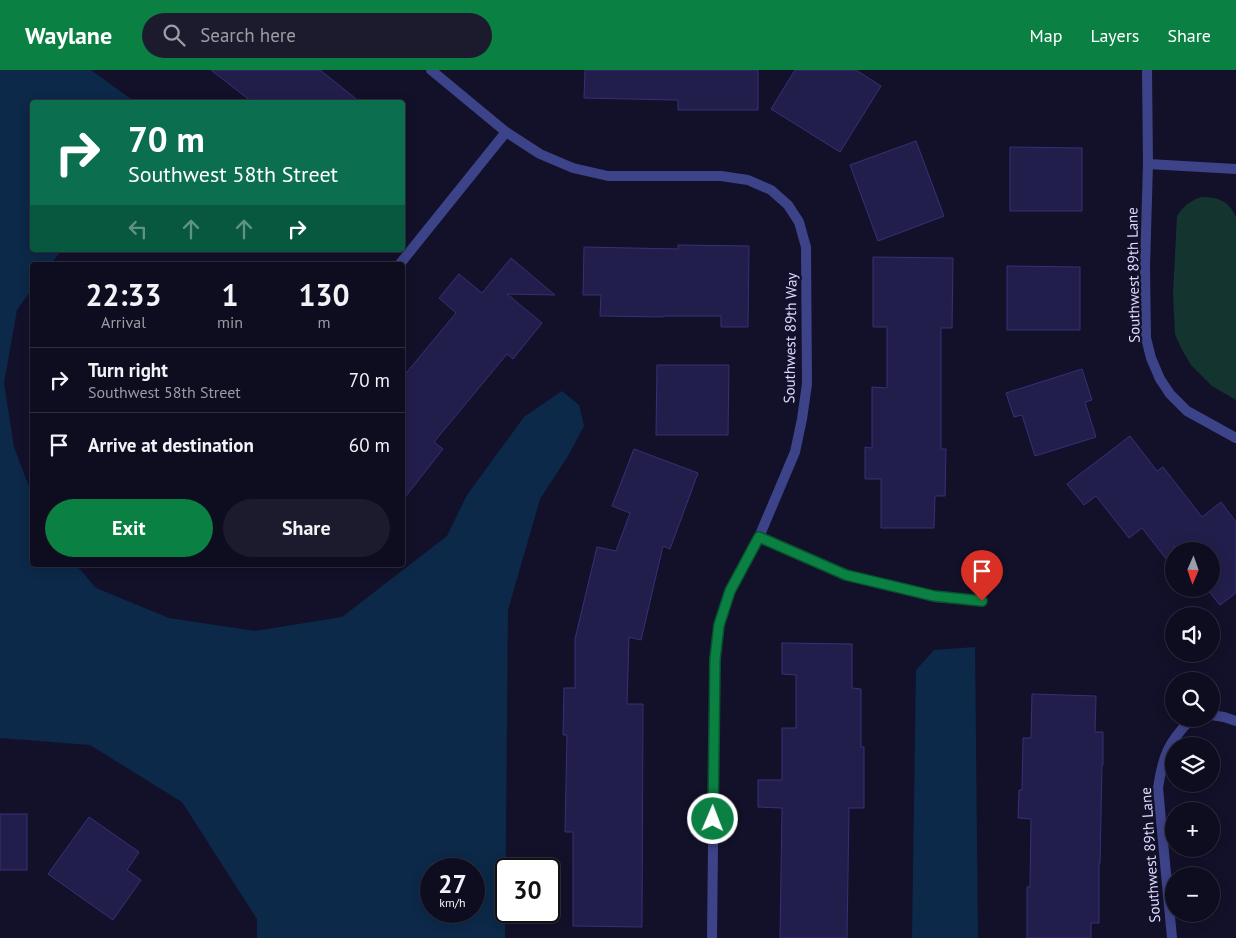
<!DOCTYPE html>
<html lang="en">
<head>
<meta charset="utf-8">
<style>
	body { margin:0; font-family:"PT Sans",sans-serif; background:#1c1b2d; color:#f1f3f6; height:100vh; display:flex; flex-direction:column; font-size:19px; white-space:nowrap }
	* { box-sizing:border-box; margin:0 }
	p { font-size:16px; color:#9b9ca5 }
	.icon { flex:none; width:28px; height:28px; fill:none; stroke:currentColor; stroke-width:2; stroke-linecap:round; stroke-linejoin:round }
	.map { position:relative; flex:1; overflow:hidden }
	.side { position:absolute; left:30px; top:192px; width:375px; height:305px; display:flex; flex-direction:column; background:#0e0d20; border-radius:5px; box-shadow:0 2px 12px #0003,0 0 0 1px #2e2d3e }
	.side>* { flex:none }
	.banner { position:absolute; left:30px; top:30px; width:375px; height:152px; border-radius:5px; box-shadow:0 2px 12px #0003,0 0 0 1px #2e2d3e; background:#0b6e4f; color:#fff; overflow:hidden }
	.needle { width:32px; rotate:182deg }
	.controls { position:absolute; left:1165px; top:472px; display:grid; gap:10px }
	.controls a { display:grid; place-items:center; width:55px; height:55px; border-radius:50%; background:#0e0d20; box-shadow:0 2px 12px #0003,0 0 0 1px #2e2d3e; font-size:25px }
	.speed { position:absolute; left:420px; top:788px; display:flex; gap:10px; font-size:25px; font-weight:700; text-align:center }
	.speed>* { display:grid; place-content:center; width:65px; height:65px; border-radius:50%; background:#0e0d20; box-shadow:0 2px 12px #0003,0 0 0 1px #2e2d3e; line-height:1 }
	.speed small { font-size:12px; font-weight:400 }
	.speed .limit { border:2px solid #111; border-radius:8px; background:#fff; color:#111 }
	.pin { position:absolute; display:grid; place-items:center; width:42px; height:42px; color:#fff; margin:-51px -21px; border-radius:50% 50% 50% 0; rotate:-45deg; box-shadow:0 0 5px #0007 }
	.pin .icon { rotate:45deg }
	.me { position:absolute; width:55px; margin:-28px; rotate:1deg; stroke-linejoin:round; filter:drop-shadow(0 0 4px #0008) }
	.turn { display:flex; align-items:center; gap:18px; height:105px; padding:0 15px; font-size:22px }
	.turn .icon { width:65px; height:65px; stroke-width:2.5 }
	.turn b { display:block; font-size:35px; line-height:42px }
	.lanes { display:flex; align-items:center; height:48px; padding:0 15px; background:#0003; justify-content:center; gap:25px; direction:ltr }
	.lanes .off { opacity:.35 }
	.eta { display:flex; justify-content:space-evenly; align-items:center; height:85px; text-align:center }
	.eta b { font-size:30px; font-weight:700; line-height:35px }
	.cta { display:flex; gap:10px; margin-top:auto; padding:10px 15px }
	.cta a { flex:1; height:58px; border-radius:30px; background:#0b8043; color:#fff; font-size:20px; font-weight:700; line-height:58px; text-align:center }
	.cta a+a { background:#1c1b2d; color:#f1f3f6 }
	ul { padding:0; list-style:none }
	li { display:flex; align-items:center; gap:15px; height:65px; padding:0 15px; border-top:1px solid #2e2d3e }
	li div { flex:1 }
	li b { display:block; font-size:19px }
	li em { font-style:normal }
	header { display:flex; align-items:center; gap:30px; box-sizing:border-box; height:70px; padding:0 25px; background:#0b8043; color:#fff }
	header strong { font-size:24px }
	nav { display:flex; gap:28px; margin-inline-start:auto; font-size:18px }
	.search { width:350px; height:45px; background:#1c1b2d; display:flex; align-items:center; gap:12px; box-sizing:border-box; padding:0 18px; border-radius:28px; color:#9b9ca5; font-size:19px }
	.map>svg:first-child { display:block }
</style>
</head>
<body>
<header>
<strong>Waylane</strong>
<div class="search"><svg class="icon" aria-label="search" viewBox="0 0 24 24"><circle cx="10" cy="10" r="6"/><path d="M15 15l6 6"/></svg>Search here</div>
<nav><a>Map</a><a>Layers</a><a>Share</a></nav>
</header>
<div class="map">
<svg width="1236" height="868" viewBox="0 0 1236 868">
	<rect width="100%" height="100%" fill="#13112a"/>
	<!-- green -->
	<path fill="#14342f" d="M1201,127C1218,127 1228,130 1236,147V330L1212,316L1191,295L1181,278L1175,264L1173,224L1177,146C1183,136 1190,131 1201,127Z"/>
	<!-- water -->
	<g fill="#0c2949" fill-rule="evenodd">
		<path d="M0,0H91L135,32H32V180H62L50,195H32V219L17,240L4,313L14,377L32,425V495H76L96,518L169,548L255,561L342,547L447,466L467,425L524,347L562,321L579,335L584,356L568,386L540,429L508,540L505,868H257V849L182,732L90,675L0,668ZM431,799H474V841H431Z"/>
		<path d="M975,577L978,868H912L916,600L934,580Z"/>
	</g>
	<!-- building -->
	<g fill="#221e4b" stroke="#363076">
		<path d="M211,0H320L360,32H252Z"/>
		<path d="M585,0H758V40H678V30L584,28Z"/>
		<path d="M795,0H856L881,16L840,82L771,39Z"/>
		<path d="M916,71L944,146L878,171L850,95Z"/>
		<path d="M1010,77L1082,78V141H1010Z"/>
		<path d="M678,175L749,176L748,257H721V246H663V247L600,246L601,225H583L584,177L678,179Z"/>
		<path d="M873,187L953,188L952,258H941V379H946L945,426H935L934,458H881V409H865V377L872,378V317L887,318V257H873Z"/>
		<path d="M511,188L555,225L507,224L542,253L513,289L507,284L434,372L443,379L402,431V308L456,243L439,228L459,204L482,223Z"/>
		<path d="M1007,196L1080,197V260H1007Z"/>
		<path d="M657,295H729L728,365H656Z"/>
		<path d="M1082,299L1092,330L1085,332L1096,367L1035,386L1022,345L1014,347L1006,323Z"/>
		<path d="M1130,366L1157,401L1163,397L1202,447L1221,432L1236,452V523L1220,535L1207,519H1211V481H1178L1174,476V499L1142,458L1129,468L1096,426L1084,435L1067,414Z"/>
		<path d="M634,379L698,403L670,479L663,476L641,570L629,567L627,634H643L642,857L573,856V762H565L567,665H563L564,618H575V569L597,477L616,481L630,443L612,436Z"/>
		<path d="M782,573L852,574V618L861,619V677H864V738H849L847,868H780L782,738L758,737V710H782V658H796V605L782,604Z"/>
		<path d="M1032,624L1096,626L1095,662H1103V695H1102L1100,793H1099V853H1091V868H1027V817H1030L1031,749L1018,748L1019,720H1022L1023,668H1031Z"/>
		<rect x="0" y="744" width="27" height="56"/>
		<path d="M89,747L139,782L127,800L141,810L113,850L48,804Z"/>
	</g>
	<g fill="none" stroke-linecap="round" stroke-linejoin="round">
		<!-- minor -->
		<g stroke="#3d4388" stroke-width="10">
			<path d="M431,0L506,62L540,84L573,98L608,106H721L748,110L771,120L788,135L799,152L806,177L807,314L802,349L795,382L759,467L730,521L719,555L715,589L712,868"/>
			<path d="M1147,0L1148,94L1145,197L1146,268L1151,288L1160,309L1170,324L1187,341L1236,368"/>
			<path d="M1148,94L1236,99"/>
			<path d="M399,195L506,62"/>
			<path d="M759,467L846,505L934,527L982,531"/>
			<path d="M1211,645L1224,647L1236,651"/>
			<path d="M1172,868L1158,718C1163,685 1168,673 1191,649"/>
		</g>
	</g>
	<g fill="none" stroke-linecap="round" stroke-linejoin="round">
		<defs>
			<path id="route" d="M713,749L715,589L719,555L730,521L759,467L846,505L934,526L982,531"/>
		</defs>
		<!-- route casing -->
		<use href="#route" stroke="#07532c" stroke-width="12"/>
		<!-- route -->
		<use href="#route" stroke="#0b8043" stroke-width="9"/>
	</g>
	<g text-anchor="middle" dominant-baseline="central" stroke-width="5" stroke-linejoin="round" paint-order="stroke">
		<!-- street labels -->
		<g font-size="15" fill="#dbdbfe" stroke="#13112a">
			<text transform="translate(1133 205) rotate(-91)">Southwest 89th Lane</text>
			<text transform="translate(790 268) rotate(-89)">Southwest 89th Way</text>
			<text transform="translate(1150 785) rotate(-94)">Southwest 89th Lane</text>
		</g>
	</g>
</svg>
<div class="controls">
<a><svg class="needle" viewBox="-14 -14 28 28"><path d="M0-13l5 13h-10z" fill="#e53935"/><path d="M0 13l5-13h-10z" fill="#9b9ca5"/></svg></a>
<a><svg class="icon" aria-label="sound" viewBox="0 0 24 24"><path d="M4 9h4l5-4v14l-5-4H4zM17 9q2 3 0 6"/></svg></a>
<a><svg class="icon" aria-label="search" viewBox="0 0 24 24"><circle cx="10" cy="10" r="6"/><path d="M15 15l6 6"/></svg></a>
<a><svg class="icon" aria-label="layers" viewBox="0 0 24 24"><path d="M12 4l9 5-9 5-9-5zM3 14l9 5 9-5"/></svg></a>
<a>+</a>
<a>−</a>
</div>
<div class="speed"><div>27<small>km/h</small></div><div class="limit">30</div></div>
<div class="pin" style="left:982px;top:531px;background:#d93025"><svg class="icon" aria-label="arrive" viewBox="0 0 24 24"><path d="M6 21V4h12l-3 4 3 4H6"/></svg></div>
<svg class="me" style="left:713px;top:749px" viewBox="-20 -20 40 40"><circle r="17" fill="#0b8043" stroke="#fff" stroke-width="3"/><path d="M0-11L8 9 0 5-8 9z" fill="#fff"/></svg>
<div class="banner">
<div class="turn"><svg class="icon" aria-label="right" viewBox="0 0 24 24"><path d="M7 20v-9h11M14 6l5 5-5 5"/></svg><div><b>70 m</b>Southwest 58th Street</div></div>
<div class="lanes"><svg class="icon off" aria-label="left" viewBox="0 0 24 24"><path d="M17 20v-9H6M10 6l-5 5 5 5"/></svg><svg class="icon off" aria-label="ahead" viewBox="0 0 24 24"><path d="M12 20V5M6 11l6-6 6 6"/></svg><svg class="icon off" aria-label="ahead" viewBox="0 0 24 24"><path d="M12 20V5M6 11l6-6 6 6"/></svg><svg class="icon" aria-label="right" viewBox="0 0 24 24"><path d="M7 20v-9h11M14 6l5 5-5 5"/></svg></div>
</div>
<section class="side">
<div class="eta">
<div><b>22:33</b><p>Arrival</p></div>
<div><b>1</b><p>min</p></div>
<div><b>130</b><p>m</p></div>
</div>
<ul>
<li><svg class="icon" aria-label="right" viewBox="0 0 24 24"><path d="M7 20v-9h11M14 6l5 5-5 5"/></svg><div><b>Turn right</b><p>Southwest 58th Street</p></div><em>70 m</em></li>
<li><svg class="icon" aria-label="arrive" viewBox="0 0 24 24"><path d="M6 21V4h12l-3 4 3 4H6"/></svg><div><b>Arrive at destination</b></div><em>60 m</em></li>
</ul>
<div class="cta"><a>Exit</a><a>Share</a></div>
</section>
</div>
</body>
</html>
